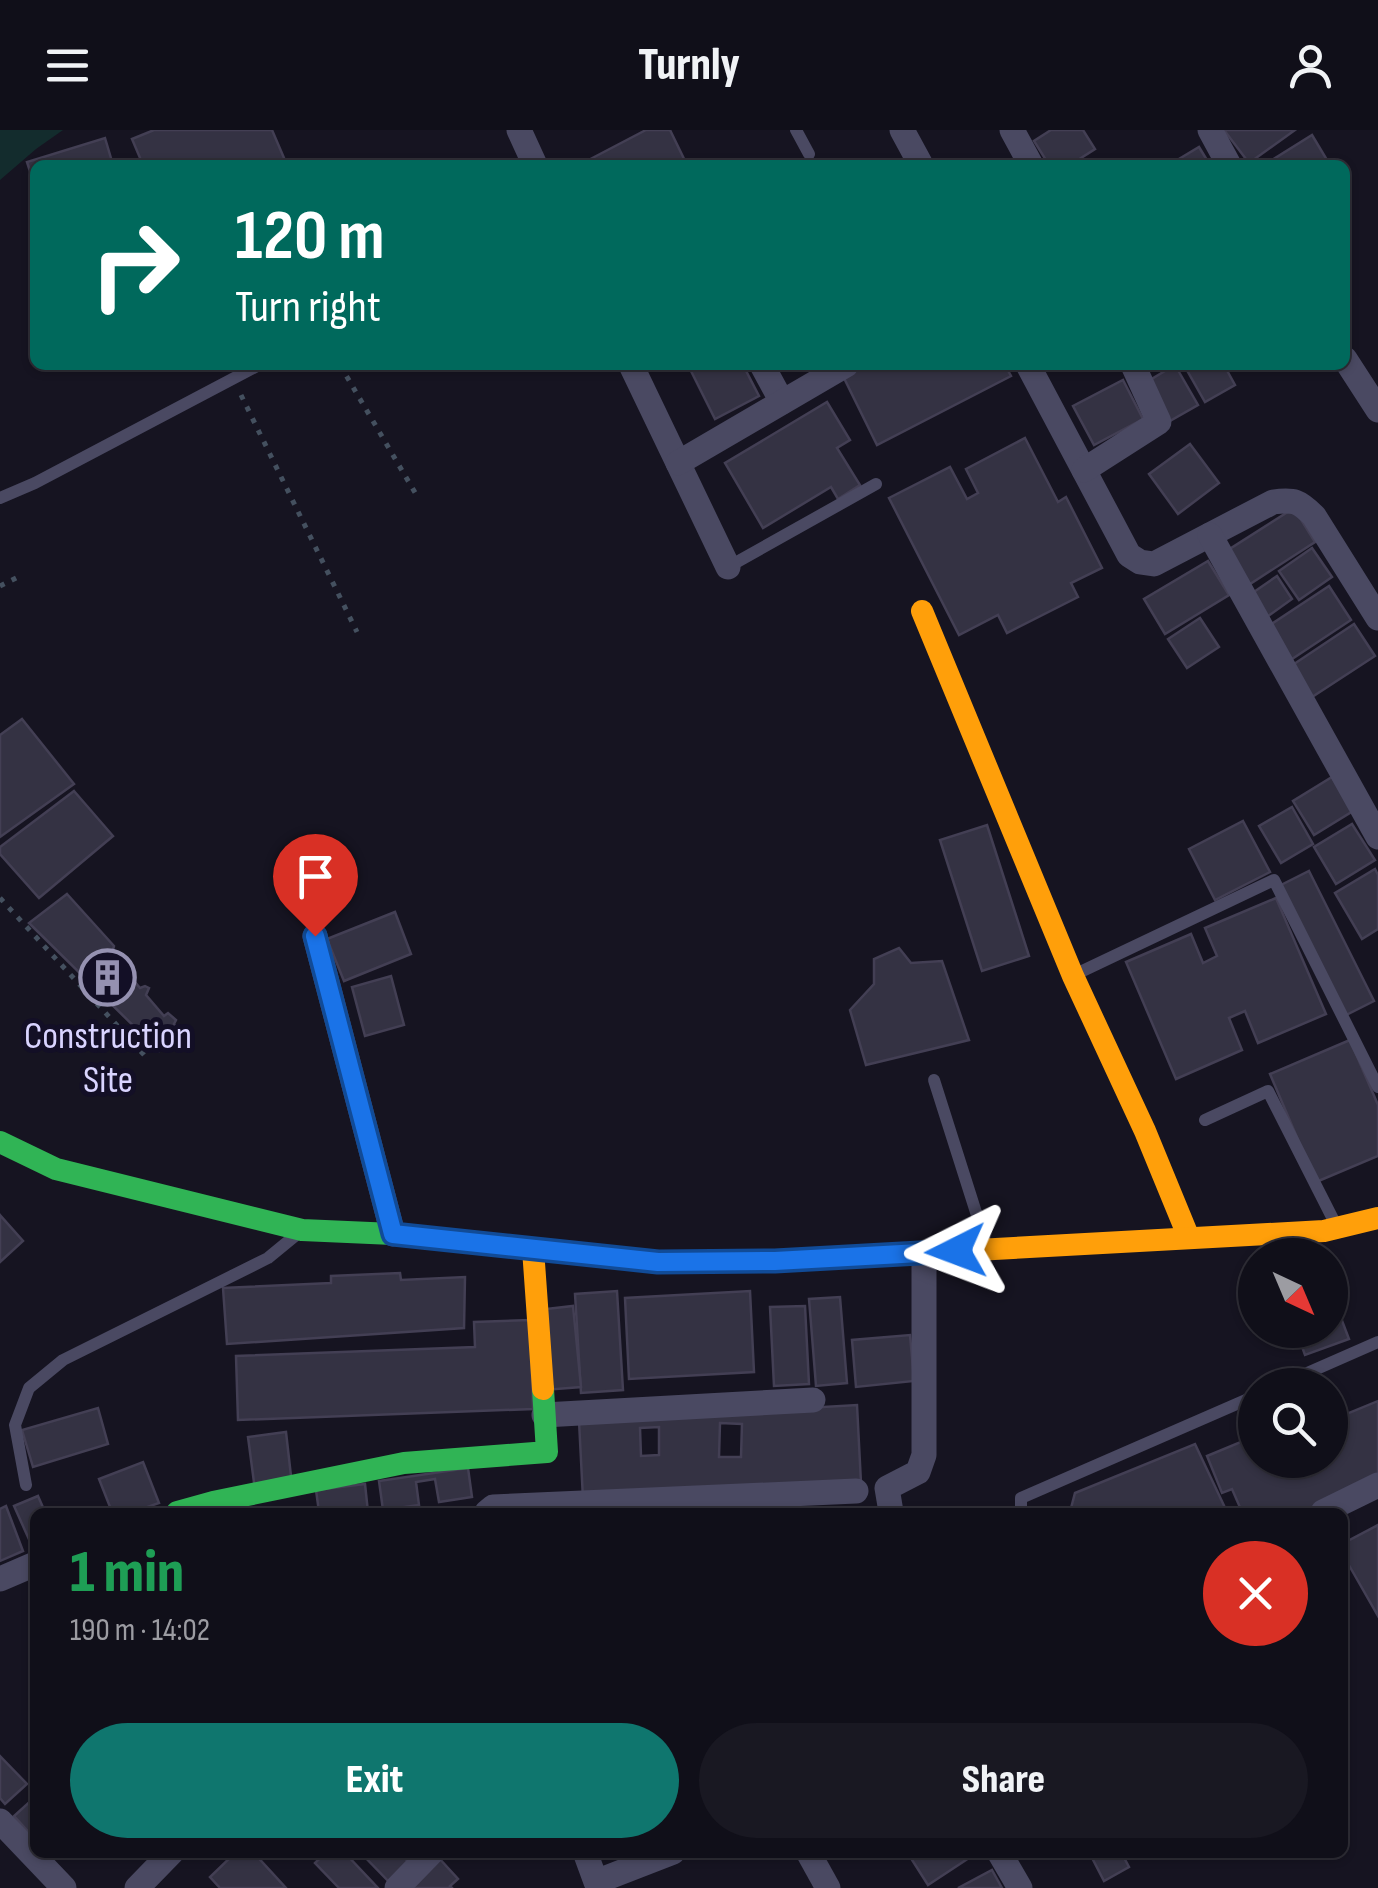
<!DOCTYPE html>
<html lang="en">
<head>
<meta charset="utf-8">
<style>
	body { margin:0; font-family:"Sofia Sans Condensed",sans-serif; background:#191822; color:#f1f3f6; height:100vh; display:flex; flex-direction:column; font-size:38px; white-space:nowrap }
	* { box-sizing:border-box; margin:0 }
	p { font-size:32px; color:#9c9ca2 }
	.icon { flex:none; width:55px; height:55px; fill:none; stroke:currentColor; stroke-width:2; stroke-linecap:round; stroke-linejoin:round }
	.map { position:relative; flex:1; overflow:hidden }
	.sheet { position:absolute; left:30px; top:1378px; width:1318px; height:350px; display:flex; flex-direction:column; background:#100f19; border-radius:15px; box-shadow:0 2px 8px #0004,0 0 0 2px #302f38 }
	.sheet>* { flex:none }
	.hud { position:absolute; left:30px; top:30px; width:1320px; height:210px; border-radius:15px; box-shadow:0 2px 8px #0004,0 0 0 2px #302f38; background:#00695c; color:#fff; overflow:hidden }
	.needle { width:65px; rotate:136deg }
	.buttons { position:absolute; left:1238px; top:1108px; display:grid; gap:20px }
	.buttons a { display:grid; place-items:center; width:110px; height:110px; border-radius:50%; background:#100f19; box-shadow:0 2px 8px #0004,0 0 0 2px #302f38; font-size:50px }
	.pin { position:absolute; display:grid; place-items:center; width:85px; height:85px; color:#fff; margin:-102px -42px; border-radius:50% 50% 50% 0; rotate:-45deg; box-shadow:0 0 10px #0007 }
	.pin .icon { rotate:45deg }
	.me { position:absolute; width:110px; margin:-55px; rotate:267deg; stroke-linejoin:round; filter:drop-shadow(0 0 8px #0008) }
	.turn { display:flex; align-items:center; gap:35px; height:210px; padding:0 40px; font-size:45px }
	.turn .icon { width:130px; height:130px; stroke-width:2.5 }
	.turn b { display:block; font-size:70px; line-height:85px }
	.round { display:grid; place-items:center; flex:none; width:105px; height:105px; border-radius:52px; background:#191822 }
	.summary { display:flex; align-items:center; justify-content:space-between; height:170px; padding:0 40px }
	h1 { font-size:60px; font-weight:800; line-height:75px; color:#1e9e55 }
	.cta { display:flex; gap:20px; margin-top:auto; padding:20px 40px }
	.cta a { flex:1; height:115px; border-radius:60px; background:#0f766e; color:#fff; font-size:40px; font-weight:800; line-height:115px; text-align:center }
	.cta a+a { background:#191822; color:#f1f3f6 }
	header { display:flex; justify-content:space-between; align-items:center; height:130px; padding:0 40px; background:#100f19; font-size:45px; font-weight:800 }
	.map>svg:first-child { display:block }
</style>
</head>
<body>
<header><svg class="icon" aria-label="menu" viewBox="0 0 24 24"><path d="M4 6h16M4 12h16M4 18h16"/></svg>Turnly<svg class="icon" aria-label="person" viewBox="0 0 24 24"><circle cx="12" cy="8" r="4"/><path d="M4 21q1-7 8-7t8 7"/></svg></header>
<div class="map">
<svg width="1378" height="1758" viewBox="0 0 1378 1758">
	<rect width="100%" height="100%" fill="#161421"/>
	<!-- green -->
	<path fill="#132c2d" d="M0,0H63L36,19L0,50Z"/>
	<!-- building -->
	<g fill="#343243" stroke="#433f54" stroke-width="2.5" fill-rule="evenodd">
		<path d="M154,0H272L287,35H143L132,9Z"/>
		<path d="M646,0H670L687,35H579Z"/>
		<path d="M1051,0H1083L1095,19L1070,35H1049L1034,11Z"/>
		<path d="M1224,0H1295L1249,33Z"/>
		<path d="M1312,5L1330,35H1264Z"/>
		<path d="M105,8L113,35H35V57L27,32Z"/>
		<path d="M1199,17L1210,35H1169Z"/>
		<path d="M688,235H743L759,266L715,289Z"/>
		<path d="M864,235H1005L1011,246L877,315L843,246Z"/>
		<path d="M1175,235L1198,275L1168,292L1145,253Z"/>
		<path d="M1184,235H1224L1235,255L1205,272Z"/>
		<path d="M1123,250L1143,289L1094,315L1073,276Z"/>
		<path d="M827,272L850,310L837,318L860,355L838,369L831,357L763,398L725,333Z"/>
		<path d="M1025,308L1058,372L1066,367L1102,438L1071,453L1078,467L1007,503L998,485L959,505L889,368L950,337L967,369L978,363L966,339Z"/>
		<path d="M1190,314L1219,353L1178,384L1149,344Z"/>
		<path d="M1294,378L1315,412L1247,456L1225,422Z"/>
		<path d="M1312,418L1332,447L1299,470L1279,441Z"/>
		<path d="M1208,431L1229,465L1165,504L1144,469Z"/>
		<path d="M1277,446L1292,469L1264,489L1248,466Z"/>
		<path d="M1329,456L1351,490L1289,531L1267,497Z"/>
		<path d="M1200,488L1219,517L1187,538L1168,509Z"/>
		<path d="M1354,494L1375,526L1312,567L1291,536Z"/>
		<path d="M22,589L74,654L0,707V605Z"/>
		<path d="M1332,647L1353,681L1314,705L1293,671Z"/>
		<path d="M74,661L113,706L39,768L0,724V717Z"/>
		<path d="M1292,677L1313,714L1281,733L1259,696Z"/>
		<path d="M1243,691L1270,742L1215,770L1189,719Z"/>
		<path d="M1352,694L1375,730L1336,754L1314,717Z"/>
		<path d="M987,695L1029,826L982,841L940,710Z"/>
		<path d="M1375,739L1378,745V799L1362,809L1335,763Z"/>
		<path d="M1309,741L1374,871L1346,885L1281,755Z"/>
		<path d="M67,764L114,816L113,820L128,837L125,840L140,858L145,856L149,858L146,865L164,886L168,883L176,890L174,894L177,899L159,921L29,793Z"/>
		<path d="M1276,768L1326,884L1258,913L1245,881L1229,888L1242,920L1176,949L1126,832L1191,804L1203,833L1217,826L1205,798Z"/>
		<path d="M395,782L411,824L344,851L327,809Z"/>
		<path d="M899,818L911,833L942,831L969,910L866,935L850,880L874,854V829Z"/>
		<path d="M391,846L404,895L365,906L352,857Z"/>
		<path d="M1350,910L1378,975V1026L1316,1052L1270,944Z"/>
		<path d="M0,1085L23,1111L0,1132Z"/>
		<path d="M400,1143L401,1150L465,1147L464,1198L227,1214L223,1158L331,1153V1146Z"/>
		<path d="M617,1161L623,1260L581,1263L575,1164Z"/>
		<path d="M750,1161L754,1242L629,1249L625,1168Z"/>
		<path d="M840,1167L847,1253L816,1256L809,1169Z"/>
		<path d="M1333,1167L1349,1209L1305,1225L1296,1200H1330V1168Z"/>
		<path d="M573,1176L581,1257L544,1260L537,1180Z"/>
		<path d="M805,1176L809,1254L774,1256L770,1177Z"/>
		<path d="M530,1190L533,1279L238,1290L236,1226L475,1217L474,1192Z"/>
		<path d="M910,1205L914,1251L856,1257L852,1210Z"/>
		<path d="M1378,1271V1352L1307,1382H1242L1232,1359L1222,1363L1207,1326L1255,1306V1330H1330V1273L1337,1288Z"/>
		<path d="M857,1275L861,1353L583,1369L579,1291ZM720,1293L742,1294L741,1327H719ZM659,1297V1325L641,1326L640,1298Z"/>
		<path d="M98,1278L108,1314L33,1337L22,1300Z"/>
		<path d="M286,1302L292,1355L255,1360L248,1307Z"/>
		<path d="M1195,1314L1227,1382H1070L1075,1363Z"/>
		<path d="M143,1332L159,1373L133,1382H112L99,1349Z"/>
		<path d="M468,1338L472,1367L439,1372L435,1349L416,1352L419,1375L383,1380L379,1351Z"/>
		<path d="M365,1354L368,1382H319L316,1360Z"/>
		<path d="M38,1366L45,1382H35V1415L32,1416L14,1376Z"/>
		<path d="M6,1376L23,1421L0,1431V1379Z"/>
		<path d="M1378,1395V1486L1342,1423V1414Z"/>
		<path d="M0,1626L27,1654L5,1674L0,1668Z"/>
		<path d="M35,1667V1709L14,1686Z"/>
		<path d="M236,1722H253L286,1758H220L210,1747Z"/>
		<path d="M326,1722H344L378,1758H339L315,1733Z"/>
		<path d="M360,1722H399L412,1736L393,1756Z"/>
		<path d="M907,1722H978L928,1755Z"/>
		<path d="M1089,1722H1121L1129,1737L1104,1751Z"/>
		<path d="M438,1727L458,1749L450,1756L452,1758H405Z"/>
		<path d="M992,1740L1002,1758H958Z"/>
	</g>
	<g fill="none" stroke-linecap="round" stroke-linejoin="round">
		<!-- path -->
		<g stroke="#44505f" stroke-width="5" stroke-dasharray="5 8" stroke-linecap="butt">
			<path d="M340,235L417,366"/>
			<path d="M241,265L357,502"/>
			<path d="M0,456L22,445"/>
			<path d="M0,768L146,927"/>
		</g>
		<!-- lane -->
		<g stroke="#4a4962" stroke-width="12">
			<path d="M796,0L809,24"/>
			<path d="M0,368L35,353L259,235"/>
			<path d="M728,437L876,354"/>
			<path d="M1074,845L1274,750L1378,957"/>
			<path d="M934,950L987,1117"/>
			<path d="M1205,990L1268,961L1336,1095"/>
			<path d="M1280,1255L1378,1212"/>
			<path d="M26,1355L15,1295L29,1258L63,1230L268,1128L296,1105"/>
			<path d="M1021,1382V1368L1255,1266"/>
		</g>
		<!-- street -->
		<g stroke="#4a4962" stroke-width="25">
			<path d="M519,0L535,35"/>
			<path d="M902,0L921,35"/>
			<path d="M1012,0L1031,35"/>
			<path d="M1210,0L1229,35"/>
			<path d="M1345,229L1378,280"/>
			<path d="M631,235L728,437"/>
			<path d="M762,235L782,272"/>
			<path d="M1028,235L1129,425L1140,432L1154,434L1273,372C1294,369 1299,371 1314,386L1378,488"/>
			<path d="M678,333L846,235"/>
			<path d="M1084,340L1159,292L1133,235"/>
			<path d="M1210,405L1378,707"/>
			<path d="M315,806L393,1104"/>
			<path d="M544,1285L813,1270"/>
			<path d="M487,1382L493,1377L856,1361"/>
			<path d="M891,1382L887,1358L918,1342L924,1325V1123"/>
			<path d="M1323,1382L1378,1355"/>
			<path d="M0,1449L35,1434"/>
			<path d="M0,1691L64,1758"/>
			<path d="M585,1722L596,1752L673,1722"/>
			<path d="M808,1722L828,1758"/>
			<path d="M999,1722L1020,1758"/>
			<path d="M137,1758L172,1722"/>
			<path d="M397,1758L432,1722"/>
		</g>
		<!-- fast -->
		<g stroke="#30b455" stroke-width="22">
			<path d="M0,1012L56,1039L302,1100L393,1104L658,1132H701"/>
			<path d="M177,1382L213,1372L404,1333L547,1322L543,1259"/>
		</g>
		<!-- slow -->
		<g stroke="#ff9f0a" stroke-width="22">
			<path d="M922,481L1073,846L1145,1001L1189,1108"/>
			<path d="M533,1119L543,1259"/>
			<path d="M701,1132L775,1131L1324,1101L1378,1088"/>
		</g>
	</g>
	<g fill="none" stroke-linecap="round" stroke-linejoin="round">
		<defs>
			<path id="route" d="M315,806L393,1104L658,1132L775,1131L956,1121"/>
		</defs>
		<!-- route casing -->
		<use href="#route" stroke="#114b97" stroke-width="25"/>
		<!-- route -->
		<use href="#route" stroke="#1a73e8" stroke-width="18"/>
	</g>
	<!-- icons -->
	<defs>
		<symbol id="building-ring" viewBox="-11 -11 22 22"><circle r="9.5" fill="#130f26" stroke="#9591b1" stroke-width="1.5"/><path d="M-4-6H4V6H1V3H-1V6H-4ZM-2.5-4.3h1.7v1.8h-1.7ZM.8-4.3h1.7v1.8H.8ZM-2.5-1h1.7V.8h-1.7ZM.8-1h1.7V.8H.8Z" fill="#9591b1"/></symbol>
	</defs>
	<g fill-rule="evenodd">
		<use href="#building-ring" x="76" y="816" width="63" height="63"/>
	</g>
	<g text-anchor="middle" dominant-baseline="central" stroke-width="10" stroke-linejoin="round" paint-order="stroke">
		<!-- poi labels -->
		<g font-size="38" fill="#d9d4ff" stroke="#130f26">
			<text x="108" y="906">Construction<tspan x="108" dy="44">Site</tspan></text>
		</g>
	</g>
</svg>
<div class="buttons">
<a><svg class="needle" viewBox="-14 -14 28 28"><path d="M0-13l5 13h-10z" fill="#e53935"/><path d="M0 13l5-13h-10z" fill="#9c9ca2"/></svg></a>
<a><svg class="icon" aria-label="search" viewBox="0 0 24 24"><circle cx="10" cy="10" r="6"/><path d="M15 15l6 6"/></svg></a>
</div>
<div class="pin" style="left:315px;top:806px;background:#d93025"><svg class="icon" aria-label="arrive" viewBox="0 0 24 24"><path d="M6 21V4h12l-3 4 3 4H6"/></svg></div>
<svg class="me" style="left:956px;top:1121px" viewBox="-20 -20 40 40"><path d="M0-17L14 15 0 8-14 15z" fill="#1a73e8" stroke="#fff" stroke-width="4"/></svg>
<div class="hud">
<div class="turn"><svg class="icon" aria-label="right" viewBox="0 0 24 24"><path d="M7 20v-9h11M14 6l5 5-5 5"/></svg><div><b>120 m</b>Turn right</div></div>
</div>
<section class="sheet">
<div class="summary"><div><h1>1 min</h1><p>190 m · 14:02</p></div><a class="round" style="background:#d93025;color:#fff"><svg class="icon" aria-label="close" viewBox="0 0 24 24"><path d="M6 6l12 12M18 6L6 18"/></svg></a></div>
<div class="cta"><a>Exit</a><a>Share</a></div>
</section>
</div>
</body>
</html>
